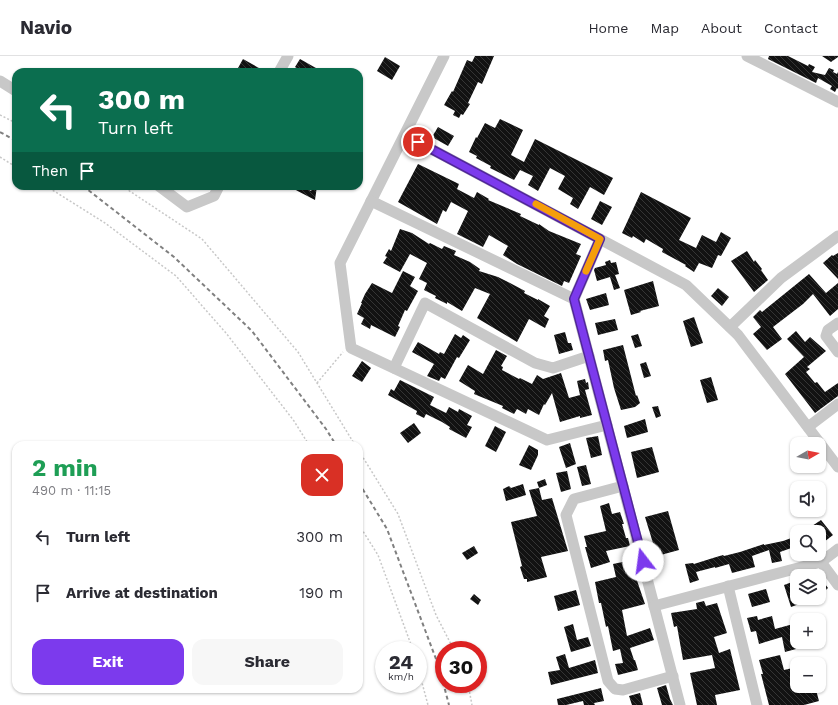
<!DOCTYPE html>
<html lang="en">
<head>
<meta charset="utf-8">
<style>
	body { margin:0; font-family:"Work Sans",sans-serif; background:#f7f7f7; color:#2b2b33; height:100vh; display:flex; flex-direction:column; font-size:15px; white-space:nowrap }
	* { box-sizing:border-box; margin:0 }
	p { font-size:13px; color:#7c7c81 }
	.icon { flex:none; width:22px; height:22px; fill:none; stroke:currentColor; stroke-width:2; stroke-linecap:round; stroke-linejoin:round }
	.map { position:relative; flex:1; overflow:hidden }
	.drawer { position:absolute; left:12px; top:385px; width:351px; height:252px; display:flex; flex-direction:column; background:#fff; border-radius:12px; box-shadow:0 1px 3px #0004 }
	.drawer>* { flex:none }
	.guide { position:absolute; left:12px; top:12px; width:351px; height:122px; border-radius:12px; box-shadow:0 1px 3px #0004; background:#0b6e4f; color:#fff; overflow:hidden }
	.needle { width:26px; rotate:81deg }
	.fabs { position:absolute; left:790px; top:381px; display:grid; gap:8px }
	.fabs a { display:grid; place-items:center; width:36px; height:36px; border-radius:8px; background:#fff; box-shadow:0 1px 3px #0004; font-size:20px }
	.speed { position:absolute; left:375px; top:585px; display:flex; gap:8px; font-size:20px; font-weight:700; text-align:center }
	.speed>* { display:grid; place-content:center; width:52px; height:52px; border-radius:50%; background:#fff; box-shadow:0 1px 3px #0004; line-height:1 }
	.speed small { font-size:10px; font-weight:400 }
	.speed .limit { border:6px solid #d22; background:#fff; color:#111 }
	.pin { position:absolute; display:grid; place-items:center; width:34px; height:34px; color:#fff; margin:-17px; border:2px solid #fff; border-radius:50%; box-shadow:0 1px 4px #0007 }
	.me { position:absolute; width:44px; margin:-22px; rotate:345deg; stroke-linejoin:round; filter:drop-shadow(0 0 3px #0008) }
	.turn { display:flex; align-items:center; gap:14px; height:84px; padding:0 20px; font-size:18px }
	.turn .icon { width:52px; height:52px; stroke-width:2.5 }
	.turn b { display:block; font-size:28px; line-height:34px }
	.then { display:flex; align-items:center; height:38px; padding:0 20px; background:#0003; gap:8px; font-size:15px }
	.round { display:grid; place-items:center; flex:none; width:42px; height:42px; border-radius:12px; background:#f7f7f7 }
	.head { display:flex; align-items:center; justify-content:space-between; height:68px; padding:0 20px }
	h1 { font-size:24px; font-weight:700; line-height:30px; color:#1e9e55 }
	.cta { display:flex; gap:8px; margin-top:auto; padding:8px 20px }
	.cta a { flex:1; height:46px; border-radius:12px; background:#7c3aed; color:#fff; font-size:16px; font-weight:700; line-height:46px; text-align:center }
	.cta a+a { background:#f7f7f7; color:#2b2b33 }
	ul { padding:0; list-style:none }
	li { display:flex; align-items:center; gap:12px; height:56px; padding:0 20px }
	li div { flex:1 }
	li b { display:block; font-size:15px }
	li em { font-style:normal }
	header { display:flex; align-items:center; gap:24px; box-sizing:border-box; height:56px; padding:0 20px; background:#fff; border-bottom:1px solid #e1e1e2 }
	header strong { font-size:19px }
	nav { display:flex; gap:22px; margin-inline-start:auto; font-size:14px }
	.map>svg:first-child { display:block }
</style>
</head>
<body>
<header>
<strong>Navio</strong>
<nav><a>Home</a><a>Map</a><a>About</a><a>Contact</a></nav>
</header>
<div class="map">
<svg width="838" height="649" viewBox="0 0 838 649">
	<defs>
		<pattern id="building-back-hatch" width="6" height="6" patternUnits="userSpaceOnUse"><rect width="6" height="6" fill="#121212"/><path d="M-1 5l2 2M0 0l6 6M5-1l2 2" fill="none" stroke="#353535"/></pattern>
	</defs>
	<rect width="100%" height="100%" fill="#fff"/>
	<!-- building -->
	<g fill="url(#building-back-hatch)">
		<path d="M475,0H494L482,28L478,26L468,47L470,48L463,59L461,58L459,62L453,59L455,55L444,49L452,35L453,36L467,4L472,6Z"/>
		<path d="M769,0H788L808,10L809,8L815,11L812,16L825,19L829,12L834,14L833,16L837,18L838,16V33L837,32L835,36L830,33L832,30L818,22L816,27L768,3Z"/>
		<path d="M822,0H838V1L831,6Z"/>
		<path d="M385,1L400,10L392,24L377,15Z"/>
		<path d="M243,3L266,16H245L238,12Z"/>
		<path d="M300,3L323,16H303L295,11Z"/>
		<path d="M500,63L523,74L511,99L524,106L535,83L613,122L604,139L590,131L578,153L570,148L573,142L558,133L565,120L550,112L538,135L528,129L533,120L520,114L514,124L490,112L491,110L476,102L477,100L469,96L476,81L477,82L485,67L495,72Z"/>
		<path d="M438,71L454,80L448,90L432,81Z"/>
		<path d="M418,108L459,128L457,133L474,142L477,136L489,143L488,144L521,158L520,160L539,169V168L549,175L581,188L576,198L581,200L569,227L564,225L562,230L517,208L503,199L508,190L489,179L483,191L457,178L468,155L451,146L446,156L443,154L437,168L398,146Z"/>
		<path d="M288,130H301L311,135L314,130H317L315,144Z"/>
		<path d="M641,136L691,162L679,184L696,192L702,179L716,186L721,176L731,182L721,200L718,199L712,212L699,207L694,216L685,210L686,209L662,196L663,193L646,183L644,187L633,180L632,182L622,177Z"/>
		<path d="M600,145L612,151L602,169L591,163Z"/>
		<path d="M400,173L412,177L429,188L430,187L442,193L444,190L456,195L454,199L470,206L480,213L479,215L498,221L510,227L525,235L524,237L538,244V243L550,250L544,260L549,263L545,272L529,263L517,286L477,262L490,238L475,232L462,255L447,246V248L435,242L436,240L424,234L427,227L419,223L427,207L410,198L400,216L383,207L387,201L385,200L389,193L391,195Z"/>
		<path d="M747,195L754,206L755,204L762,213L761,214L768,224L754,236L731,205Z"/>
		<path d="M838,197V223L823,207L832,199L833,200Z"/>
		<path d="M610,204L611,207L616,206L619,218L615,219L620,232L614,234L610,221L597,225L594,214L595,212L606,209L605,206Z"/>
		<path d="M403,215L415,221L410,230L418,235L407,255L405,254L398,270L400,271L395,281L371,269L370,273L361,268L364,262L357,258L362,247H361L365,238L372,227L392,237Z"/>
		<path d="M809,218L826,237L838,227V253L830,260L813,238L803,248L773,271L782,283L767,294L753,278L761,271L753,261L760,254L762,256Z"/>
		<path d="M653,225L659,250L640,255L641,256L631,259L624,234Z"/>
		<path d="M718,232L729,241L722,250L711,240Z"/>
		<path d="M606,237L609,249L590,254L586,243Z"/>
		<path d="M694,261L703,287L691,291L683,265Z"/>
		<path d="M615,263L618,274L598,279L595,267Z"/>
		<path d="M796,275L805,286L810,281L826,295L807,311L810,313L806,316L815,327L817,326L825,336L838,327V340L815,357L785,318L804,301L787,283Z"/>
		<path d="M565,276L568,287H571L573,294L559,298L554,279Z"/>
		<path d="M455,278L461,282L463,279L470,284L459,302L457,301L445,323L441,321L439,325L427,320L434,308L412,296L418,286L439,298L440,296L444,298Z"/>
		<path d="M638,278L642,290L635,292L631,280Z"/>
		<path d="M623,289L636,340L637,339L640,347L635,351L621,354L614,332L608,304L605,305L603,294Z"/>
		<path d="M496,294L507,300L501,310L503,311L502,314L519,323L520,322L532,328L537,319L543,323L561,317L569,342L580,339L577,325L585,323L586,327L588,326L589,333L585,334L592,359L580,362V360L560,366L552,337L545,349L544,348L539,359L528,353L526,358L517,353L514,358L502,352L503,350L474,338L475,335L459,325L468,309L483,318Z"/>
		<path d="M362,305L371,312L362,326L352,320Z"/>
		<path d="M646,306L651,320L644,322L640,308Z"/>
		<path d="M711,321L718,344L707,347L700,324Z"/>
		<path d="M400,324L434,341L430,349L446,357L449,351L458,356L459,353L472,360L467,369L472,371L466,382L449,373L450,371L442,366L426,358L424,362L416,358L417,355L388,339L391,333L394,335Z"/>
		<path d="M658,350L661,360L656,362L652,351Z"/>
		<path d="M645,363L648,376L627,382L624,370Z"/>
		<path d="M414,367L421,377L408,387L400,377Z"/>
		<path d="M495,370L506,376L496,396L485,390Z"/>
		<path d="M598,380L602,399L591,402L586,382Z"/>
		<path d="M570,387L576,408L566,412L559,391Z"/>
		<path d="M529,389L538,394V399L531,414L519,409Z"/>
		<path d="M652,391L659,416L637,422L631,396Z"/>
		<path d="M586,409L591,428L582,430L577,411Z"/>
		<path d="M567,415L571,433L561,436L556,417Z"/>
		<path d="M545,423L547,429L539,432L537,426Z"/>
		<path d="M523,428L526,439L506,445L503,433L509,430L511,432Z"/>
		<path d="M539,432L542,444L552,442L568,495L541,501L547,521L527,526V523H524L520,511L522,510L511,466L537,460L529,434Z"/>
		<path d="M609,447L612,458L620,456L624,468H622L626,482H628L630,490L606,495L610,506L591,512L585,491H587L584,480L606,475L600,450Z"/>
		<path d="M668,455L679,494L657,500L645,461Z"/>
		<path d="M821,464L833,479L824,486L819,480V476H816L812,470Z"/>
		<path d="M797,480V490L780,496L782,505L772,507L769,494L752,500L755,511L732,517L729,508L715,512V511L696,516L699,524L690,527L685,508L693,507L694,508L713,502L723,499L724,500L740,496L764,488V489L783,485Z"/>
		<path d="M474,490L478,497L467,504L462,497Z"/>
		<path d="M632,504L633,509L632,510L645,548L622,554L627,580L650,572L654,584L630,592L634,604H635L638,614L618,619L615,608L623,607L620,593L613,595L608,570L606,571L601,547H599L595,526L616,521L613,508Z"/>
		<path d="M819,520L828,532L819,540Z"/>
		<path d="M795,525L797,532V542H801L802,547L791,551L784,529Z"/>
		<path d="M766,533L770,546L752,551L748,538Z"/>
		<path d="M576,534L580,549L558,555L554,540Z"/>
		<path d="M474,538L481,544L478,549L470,543Z"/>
		<path d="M704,545L706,550L717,547L727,577L714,581L719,597L730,593L740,634L715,639L717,649H697L690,617L715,612L712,599L683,604L677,570L674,571L671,557L697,553L696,547Z"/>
		<path d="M757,560L758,564L772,560L775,573L797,567V579L792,581L796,593L785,596L782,581L759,588L756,575L751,576L747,562Z"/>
		<path d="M573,568L577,584L588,581L591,590L571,596L564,571Z"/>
		<path d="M565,598L569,612L595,604L598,617L551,629L548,616L560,614L556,601Z"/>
		<path d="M780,599L784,614L797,611V630H805L807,636L816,634L819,645L804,649H769L761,618H763L759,604Z"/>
		<path d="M666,629L670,643L673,649H662L657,632Z"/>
		<path d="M601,632L604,645L594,647L595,649H584L583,645L566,649H558L557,643Z"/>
		<path d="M640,637L643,649H632L629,640Z"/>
	</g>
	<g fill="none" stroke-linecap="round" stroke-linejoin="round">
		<!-- path -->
		<g stroke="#c8c8c8" stroke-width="1.5" stroke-dasharray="2 2" stroke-linecap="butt">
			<path d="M0,59L16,67"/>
			<path d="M0,101L16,111"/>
			<path d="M46,130L105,167L176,220L226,277L294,365L309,389"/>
			<path d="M122,130L202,183L298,296L355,389"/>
			<path d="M317,327L343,296"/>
			<path d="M359,395L398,458L436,559L454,594"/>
			<path d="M359,469L378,499L413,594"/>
			<path d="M418,612L428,649"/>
			<path d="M468,628L472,649"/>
		</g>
		<!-- minor -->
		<g stroke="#c8c8c8" stroke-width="11">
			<path d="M444,0L340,207L351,292L547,384L607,369"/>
			<path d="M747,0L838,46"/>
			<path d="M279,16L288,0"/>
			<path d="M0,25L16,35"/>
			<path d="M405,79L686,229L738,279L838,411"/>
			<path d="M159,130L187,151L214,140L219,130"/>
			<path d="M371,145L574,243"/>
			<path d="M600,183L574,243L680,649"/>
			<path d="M838,267L828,274L826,280L838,296"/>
			<path d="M730,271L781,222L838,180"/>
			<path d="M394,312L425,247L535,307L553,312L589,300"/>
			<path d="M808,371L838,348"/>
			<path d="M623,430L574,443L566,459L608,625L615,633L623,634L673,620"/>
			<path d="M821,506L838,529"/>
			<path d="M728,530L757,649"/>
			<path d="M654,550L821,506L838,493"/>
		</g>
		<!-- rail -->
		<g stroke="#808080" stroke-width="2" stroke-dasharray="4 3" stroke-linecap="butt">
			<path d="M0,76L16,85"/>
			<path d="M83,130L174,201L252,275L326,373L336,389"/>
			<path d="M359,427L387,473L439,611L449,649"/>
		</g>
	</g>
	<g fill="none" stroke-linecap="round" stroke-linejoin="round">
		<defs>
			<path id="route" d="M418,86L600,183L574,243L643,505"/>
		</defs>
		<!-- route casing -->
		<use href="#route" stroke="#51269a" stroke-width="10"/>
		<!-- route -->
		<use href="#route" stroke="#7c3aed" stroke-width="7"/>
		<!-- slow -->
		<path stroke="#f59e0b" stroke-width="7" d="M536,148L600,183L586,215"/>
	</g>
</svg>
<div class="fabs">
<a><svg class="needle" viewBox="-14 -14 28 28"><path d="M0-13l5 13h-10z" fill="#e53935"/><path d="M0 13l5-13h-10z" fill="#7c7c81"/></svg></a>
<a><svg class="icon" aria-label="sound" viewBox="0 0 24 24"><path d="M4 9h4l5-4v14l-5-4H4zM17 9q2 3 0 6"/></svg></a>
<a><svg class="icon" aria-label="search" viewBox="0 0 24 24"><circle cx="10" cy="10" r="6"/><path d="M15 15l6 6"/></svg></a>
<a><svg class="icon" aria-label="layers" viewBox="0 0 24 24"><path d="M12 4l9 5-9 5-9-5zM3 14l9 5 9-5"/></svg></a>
<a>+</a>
<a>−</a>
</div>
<div class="speed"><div>24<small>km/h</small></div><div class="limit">30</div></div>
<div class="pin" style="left:418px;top:86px;background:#d93025"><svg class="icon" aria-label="arrive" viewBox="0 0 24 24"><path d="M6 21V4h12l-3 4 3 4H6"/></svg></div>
<svg class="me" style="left:643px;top:505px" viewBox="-20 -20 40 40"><circle r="19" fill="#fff"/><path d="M0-13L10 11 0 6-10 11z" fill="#7c3aed"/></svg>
<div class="guide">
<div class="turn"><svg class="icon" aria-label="left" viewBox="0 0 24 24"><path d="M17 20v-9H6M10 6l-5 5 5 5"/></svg><div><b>300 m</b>Turn left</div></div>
<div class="then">Then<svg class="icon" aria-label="arrive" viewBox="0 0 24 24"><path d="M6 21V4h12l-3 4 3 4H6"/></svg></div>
</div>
<section class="drawer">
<div class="head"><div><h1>2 min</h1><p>490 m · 11:15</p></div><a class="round" style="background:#d93025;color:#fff"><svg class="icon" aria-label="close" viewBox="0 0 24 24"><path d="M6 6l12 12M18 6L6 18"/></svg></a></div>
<ul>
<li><svg class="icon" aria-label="left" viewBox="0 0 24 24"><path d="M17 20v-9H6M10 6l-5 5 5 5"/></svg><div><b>Turn left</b></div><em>300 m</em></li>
<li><svg class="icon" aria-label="arrive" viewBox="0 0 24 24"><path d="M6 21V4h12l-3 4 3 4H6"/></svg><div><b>Arrive at destination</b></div><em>190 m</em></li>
</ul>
<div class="cta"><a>Exit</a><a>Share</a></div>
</section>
</div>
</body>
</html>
